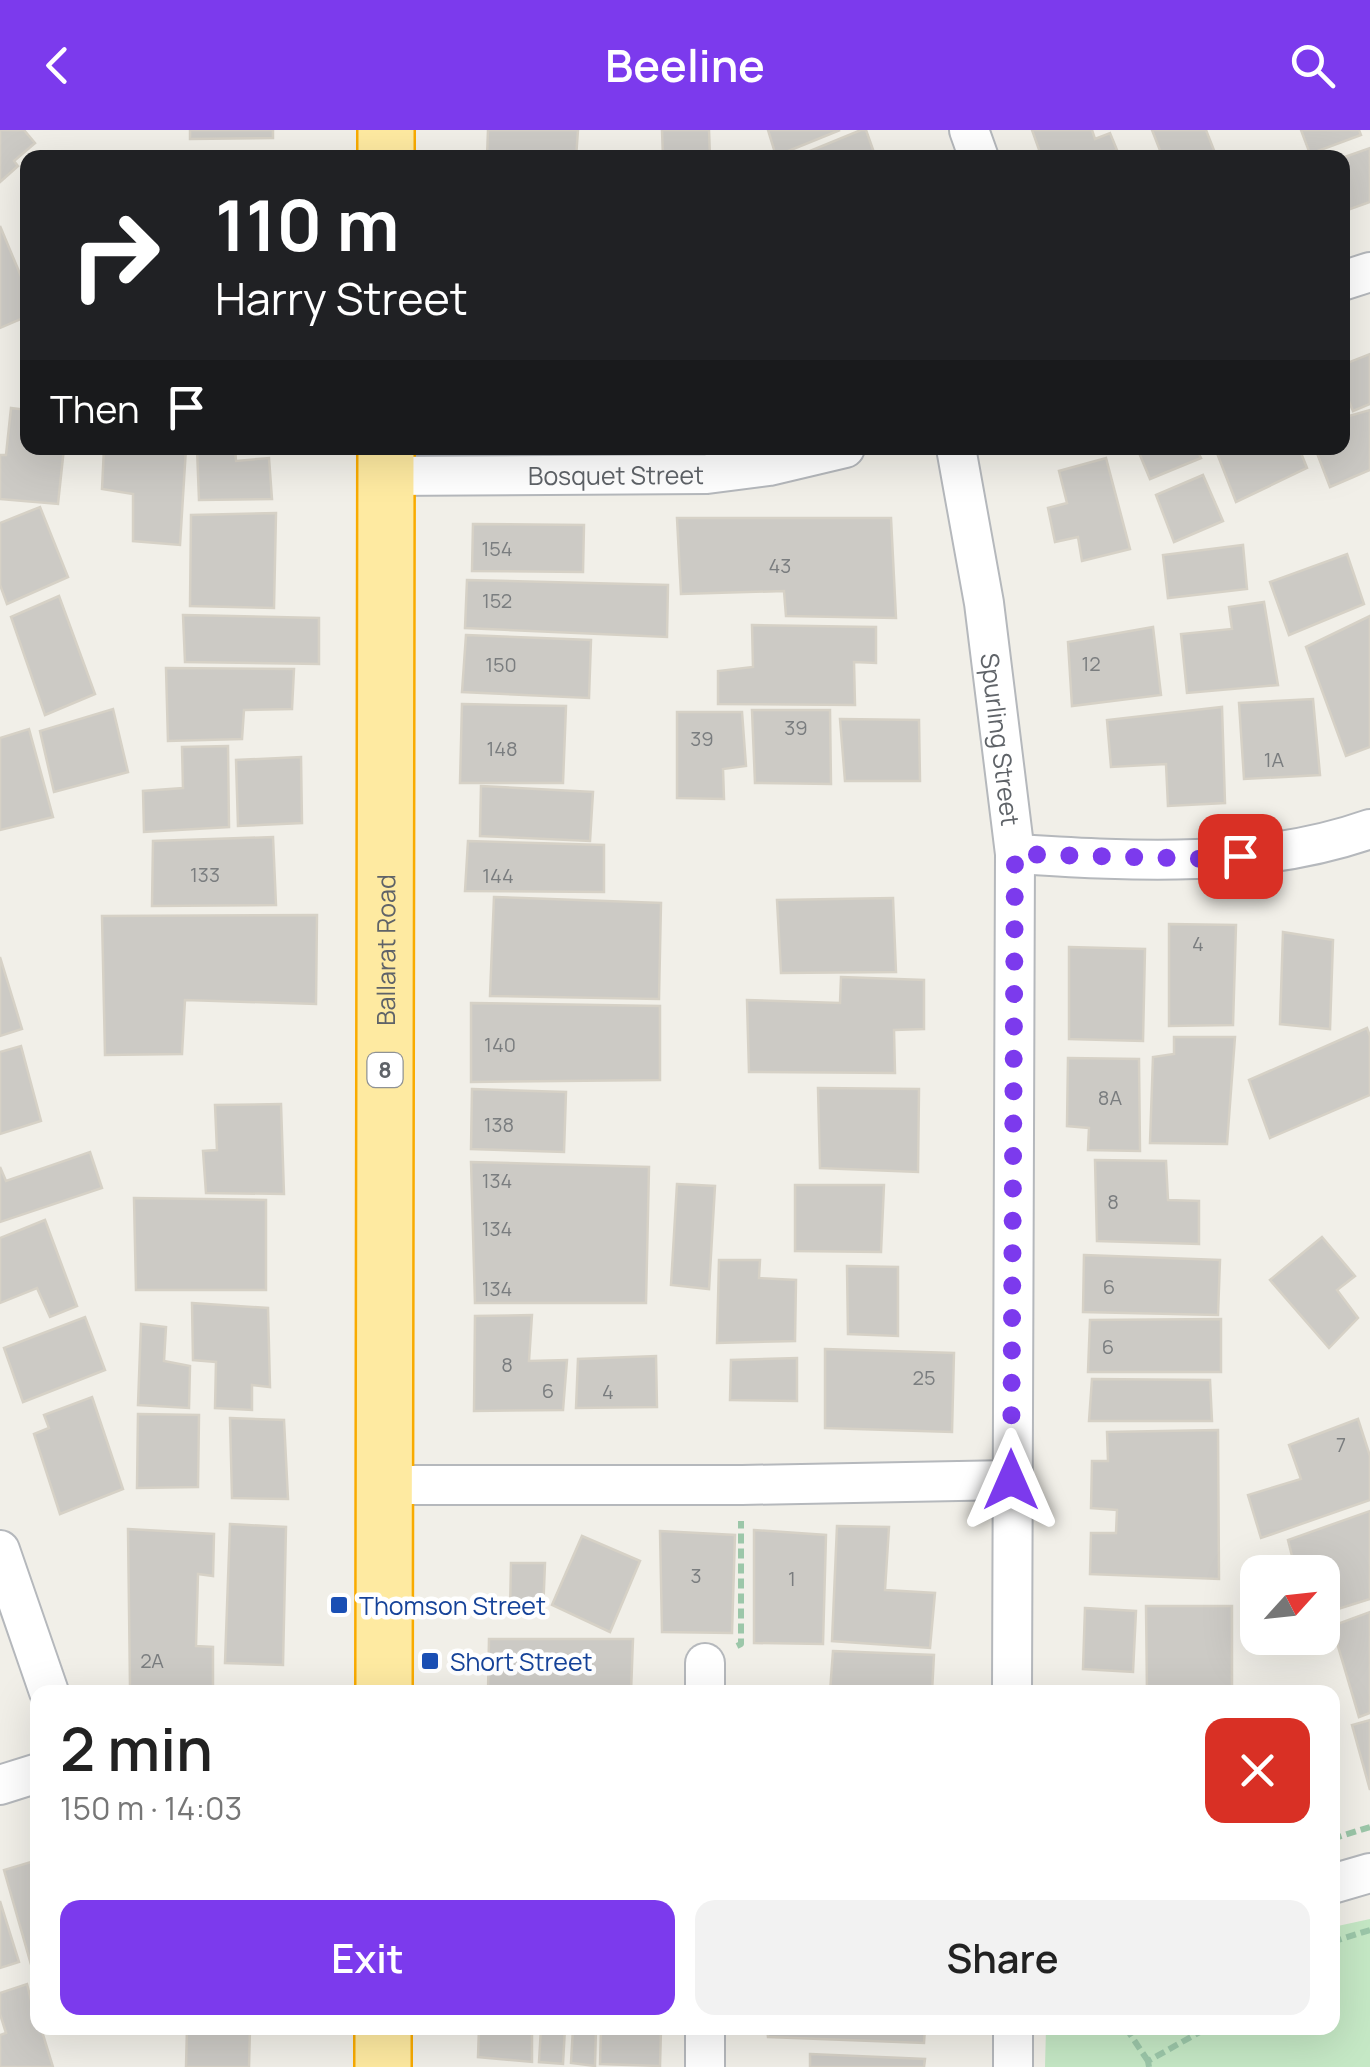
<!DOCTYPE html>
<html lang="en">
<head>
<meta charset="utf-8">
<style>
	body { margin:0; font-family:Manrope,sans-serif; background:#f2f2f2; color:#222; height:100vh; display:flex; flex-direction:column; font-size:38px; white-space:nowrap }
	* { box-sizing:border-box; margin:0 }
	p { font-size:32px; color:#767676 }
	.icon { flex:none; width:55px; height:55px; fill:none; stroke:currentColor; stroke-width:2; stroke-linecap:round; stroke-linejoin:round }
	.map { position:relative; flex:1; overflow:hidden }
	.side { position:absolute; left:30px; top:1555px; width:1310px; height:350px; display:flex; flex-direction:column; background:#fff; border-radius:20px; box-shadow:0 10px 40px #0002 }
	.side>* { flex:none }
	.hud { position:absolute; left:20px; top:20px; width:1330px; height:305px; border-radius:20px; box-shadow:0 10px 40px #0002; background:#202124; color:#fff; overflow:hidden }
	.needle { width:65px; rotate:63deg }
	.tools { position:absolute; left:1240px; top:1425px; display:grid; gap:20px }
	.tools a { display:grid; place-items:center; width:100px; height:100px; border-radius:20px; background:#fff; box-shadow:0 10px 40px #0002; font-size:50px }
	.pin { position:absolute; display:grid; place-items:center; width:85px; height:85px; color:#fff; margin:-42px; border-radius:20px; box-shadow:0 5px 15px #0006 }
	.me { position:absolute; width:110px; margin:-55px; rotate:0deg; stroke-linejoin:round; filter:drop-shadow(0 0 8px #0008) }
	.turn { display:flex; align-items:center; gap:35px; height:210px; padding:0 30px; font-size:45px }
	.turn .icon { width:130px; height:130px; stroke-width:2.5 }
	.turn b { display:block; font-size:70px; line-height:85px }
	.then { display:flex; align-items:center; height:95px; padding:0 30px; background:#0003; gap:20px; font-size:38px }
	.round { display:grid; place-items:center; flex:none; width:105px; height:105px; border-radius:20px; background:#f2f2f2 }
	.head { display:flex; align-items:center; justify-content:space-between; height:170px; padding:0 30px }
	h1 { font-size:60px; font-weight:600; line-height:75px }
	.button { display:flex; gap:20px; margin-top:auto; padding:20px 30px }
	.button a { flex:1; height:115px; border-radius:20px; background:#7c3aed; color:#fff; font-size:40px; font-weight:600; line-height:115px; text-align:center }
	.button a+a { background:#f2f2f2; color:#222 }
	header { display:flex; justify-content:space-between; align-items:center; height:130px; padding:0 30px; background:#7c3aed; color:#fff; font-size:45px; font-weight:600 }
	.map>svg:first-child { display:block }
</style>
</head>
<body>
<header><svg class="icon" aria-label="back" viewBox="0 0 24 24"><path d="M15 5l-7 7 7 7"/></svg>Beeline<svg class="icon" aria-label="search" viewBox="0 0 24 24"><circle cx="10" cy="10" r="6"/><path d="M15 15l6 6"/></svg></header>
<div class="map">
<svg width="1370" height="1937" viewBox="0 0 1370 1937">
	<rect width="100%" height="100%" fill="#f1efe8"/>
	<!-- green -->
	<path fill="#c5e8c5" d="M1370,1789V1937H1045L1046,1898H1332L1333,1797Z"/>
	<!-- building -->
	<g fill="#cccac5" stroke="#d6d1c6" stroke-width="2.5">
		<path d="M0,0H24L35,13L14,31L18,36L0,52Z"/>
		<path d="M190,0H273V8L190,9Z"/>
		<path d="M488,0H578L576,28H487Z"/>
		<path d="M662,0H709L710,28H663Z"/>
		<path d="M768,0H840L776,26Z"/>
		<path d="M861,0H866L876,28H793Z"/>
		<path d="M1032,0H1092L1095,9L1110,3L1117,20L1097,28H1042Z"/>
		<path d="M1152,0H1206L1217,28H1163Z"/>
		<path d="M1301,0H1359L1361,5L1310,24Z"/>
		<path d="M1370,18V72L1342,82V28Z"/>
		<path d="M0,96L28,163V186L0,198Z"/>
		<path d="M1370,224V274L1353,281L1342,255V235Z"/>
		<path d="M11,278L28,280V318H64L58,374L0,369V325H6Z"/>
		<path d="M1370,280V340L1330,357L1315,318H1342V288Z"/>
		<path d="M104,318H186L180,415L133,411V364L102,359Z"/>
		<path d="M197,318H235L236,331L269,328L272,369L199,370Z"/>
		<path d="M1137,318H1196L1201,328L1150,349Z"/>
		<path d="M1215,318H1299L1307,338L1236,372Z"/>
		<path d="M1106,328L1130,419L1082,431L1078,407L1055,412L1048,378L1067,373L1059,341Z"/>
		<path d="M1203,345L1223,391L1174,412L1156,365Z"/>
		<path d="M40,377L68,447L7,474L0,455V393Z"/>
		<path d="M276,383L274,478L190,476L191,385Z"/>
		<path d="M677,388H891L896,488L786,486L784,461L681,464Z"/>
		<path d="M473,394L584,395L583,442L472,441Z"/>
		<path d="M1243,415L1247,459L1168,468L1163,425Z"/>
		<path d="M1347,424L1364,474L1289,505L1270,452Z"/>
		<path d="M467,450L668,455L667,507L465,498Z"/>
		<path d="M59,466L95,564L45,585L11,487Z"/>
		<path d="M1264,472L1278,555L1187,563L1181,504L1232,499L1229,477Z"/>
		<path d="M183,485L319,488V534L185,532Z"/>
		<path d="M1370,486V617L1346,626L1306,517Z"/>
		<path d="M752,495L876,497V533L854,532L855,575L718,574V541L753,537Z"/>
		<path d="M1153,497L1161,565L1072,576L1068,512Z"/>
		<path d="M466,505L591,510L589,568L462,562Z"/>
		<path d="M166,538L294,539L292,579L244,580L242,609L168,611Z"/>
		<path d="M1313,569L1320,645L1244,649L1239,573Z"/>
		<path d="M462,574L566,576L563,653H460Z"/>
		<path d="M1222,577L1225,673L1168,676L1166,634L1111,637L1107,590Z"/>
		<path d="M113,579L128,642L54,662L40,601Z"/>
		<path d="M752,580H830L831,654L755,653Z"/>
		<path d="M677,582H742L746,636L723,639L724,669L677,668Z"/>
		<path d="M840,589L919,590L920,651H845Z"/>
		<path d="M29,599L53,687L0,700V608Z"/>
		<path d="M228,616L229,697L144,702L143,661L183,658L182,617Z"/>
		<path d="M301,627L302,693L238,696L236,630Z"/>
		<path d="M481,656L593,662L590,711L480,706Z"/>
		<path d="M273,707L276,775L152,776L153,711Z"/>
		<path d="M468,711L604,715V762L465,761Z"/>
		<path d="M494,767L661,773L659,869L490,866Z"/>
		<path d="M893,768L896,842L781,843L777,770Z"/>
		<path d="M317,785L316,874L185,870L182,924L105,925L102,786Z"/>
		<path d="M1169,794L1236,795L1233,895L1169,896Z"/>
		<path d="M1283,802L1333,810L1330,899L1280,894Z"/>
		<path d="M1069,817L1145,819L1143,911L1069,909Z"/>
		<path d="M0,827L22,899L0,906Z"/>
		<path d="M841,847L924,850V899L894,900L895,943L749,942L747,870L840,873Z"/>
		<path d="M471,873L660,876V950L471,952Z"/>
		<path d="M1367,898L1370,906V965L1270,1008L1249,950Z"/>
		<path d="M1174,907H1235L1227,1014L1150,1013L1153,927L1174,924Z"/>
		<path d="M21,916L41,991L0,1004V922Z"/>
		<path d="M1068,928L1139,929L1140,1021L1088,1020L1089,998L1067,996Z"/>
		<path d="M818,958L919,959L918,1042L820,1038Z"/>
		<path d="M472,959L566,962L564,1022L471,1019Z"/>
		<path d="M281,974L284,1064L206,1063L203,1021L217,1020L215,975Z"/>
		<path d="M90,1022L102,1058L0,1092V1037L6,1051Z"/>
		<path d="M1095,1030L1166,1031L1168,1070L1199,1071V1114L1097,1111Z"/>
		<path d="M471,1032L649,1037L646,1173H475Z"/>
		<path d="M677,1054L715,1056L709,1159L671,1155Z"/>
		<path d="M795,1055H884L881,1122L795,1121Z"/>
		<path d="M134,1068L266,1070V1160H136Z"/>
		<path d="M45,1090L77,1176L50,1187L37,1158L0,1173V1108Z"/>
		<path d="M1322,1107L1355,1146L1337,1160L1358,1188L1329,1218L1270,1150Z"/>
		<path d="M1084,1125L1220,1130L1218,1185L1083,1182Z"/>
		<path d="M719,1130H760L759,1148L796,1150L795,1211L717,1213Z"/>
		<path d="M847,1136L898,1137V1206L848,1204Z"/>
		<path d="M192,1173L268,1178L270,1257L252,1255V1280L215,1278L216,1232L193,1230Z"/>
		<path d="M532,1185L529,1231L567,1230L563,1280L474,1281L475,1186Z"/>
		<path d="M85,1187L105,1240L23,1272L4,1218Z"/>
		<path d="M1221,1189V1242H1088L1090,1190Z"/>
		<path d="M141,1194L166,1197L164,1231L190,1236L189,1278L138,1275Z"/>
		<path d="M825,1219L954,1223L952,1302L825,1298Z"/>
		<path d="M656,1226L657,1277L576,1278L578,1229Z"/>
		<path d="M797,1228V1271L730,1270L731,1230Z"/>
		<path d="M1092,1249L1210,1250L1212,1291H1089Z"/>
		<path d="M92,1267L123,1359L60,1384L34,1304L49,1298L44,1285Z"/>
		<path d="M138,1284L199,1285L198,1357L137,1358Z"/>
		<path d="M230,1288L284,1290L288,1369L232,1368Z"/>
		<path d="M1358,1289L1370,1326V1370L1261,1408L1248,1365L1301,1349L1289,1315Z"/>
		<path d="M1218,1300L1219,1449L1090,1444L1091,1403H1116L1117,1380L1091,1378L1092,1331H1108L1107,1302Z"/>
		<path d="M1370,1381V1469L1322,1484V1442H1296L1288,1410Z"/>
		<path d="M230,1394L286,1397L283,1535L225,1533Z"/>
		<path d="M837,1396L889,1397L885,1460L935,1463L930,1518L832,1511Z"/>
		<path d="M128,1399L214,1404L213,1446L198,1444L196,1516L213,1517V1560L130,1556Z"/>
		<path d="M754,1400L826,1405L823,1514L754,1513Z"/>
		<path d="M660,1401L735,1405L732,1503L662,1502Z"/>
		<path d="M582,1406L640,1431L610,1502L552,1475Z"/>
		<path d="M511,1433H545L543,1483L510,1481Z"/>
		<path d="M1146,1476H1232V1562H1147Z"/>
		<path d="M1085,1478L1136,1481L1133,1542L1083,1539Z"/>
		<path d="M1370,1482V1583L1359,1587L1332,1496Z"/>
		<path d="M489,1509H633L631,1562H488Z"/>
		<path d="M833,1521L934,1525L932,1562H830Z"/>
		<path d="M1370,1590V1660L1352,1595Z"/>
		<path d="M38,1730V1859L4,1740Z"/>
		<path d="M0,1771L19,1832L0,1838Z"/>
		<path d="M27,1854L38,1898H41L53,1937H0V1905L6,1903L0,1884V1863Z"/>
		<path d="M187,1898H250L249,1937H186Z"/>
		<path d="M479,1898H532V1932L478,1927Z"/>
		<path d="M541,1898H565L563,1934L539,1932Z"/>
		<path d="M573,1898H596L595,1936L571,1933Z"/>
		<path d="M601,1898H661L660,1936L600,1934Z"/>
		<path d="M767,1898H925L924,1913L768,1907Z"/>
		<path d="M810,1924L925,1929L924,1937H810Z"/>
	</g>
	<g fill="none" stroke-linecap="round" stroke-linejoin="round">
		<defs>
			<g id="minor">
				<path d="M969,0L979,28"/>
				<path d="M1342,151L1370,142"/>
				<path id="s1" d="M956,318L984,473L1015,724L1012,1562"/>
				<path id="s2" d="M386,346L707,344L769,336L845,318"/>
				<path d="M1015,724C1132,731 1257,739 1370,699"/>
				<path d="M385,1355H742L1011,1350"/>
				<path d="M0,1420L49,1562"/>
				<path d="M705,1562V1533"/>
				<path d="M0,1655L38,1643"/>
				<path d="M1332,1754L1370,1743"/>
				<path d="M705,1937V1898"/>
				<path d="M1013,1937V1898"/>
			</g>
			<g id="trunk">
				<path d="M386,0V28"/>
				<path id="s3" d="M384,1562L386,318"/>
				<path d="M383,1937V1898"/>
			</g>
		</defs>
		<!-- minor casing -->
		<use href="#minor" stroke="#b5b8bc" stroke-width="42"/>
		<!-- trunk casing -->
		<use href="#trunk" stroke="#f9ab00" stroke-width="60"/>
		<!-- path -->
		<g stroke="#9cc7a9" stroke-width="6" stroke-dasharray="10 5" stroke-linecap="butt">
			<path d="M737,1516L741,1514V1391"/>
			<path d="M1332,1709L1370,1697"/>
			<path d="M1332,1812L1370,1800"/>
			<path d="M1126,1898L1148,1931"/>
			<path d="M1149,1937L1148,1931L1207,1898"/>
		</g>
		<!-- minor -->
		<use href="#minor" stroke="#fff" stroke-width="38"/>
		<!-- trunk -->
		<use href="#trunk" stroke="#feeaa1" stroke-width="55"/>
	</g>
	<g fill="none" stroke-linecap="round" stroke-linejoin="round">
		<!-- route -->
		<path stroke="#7c3aed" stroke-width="18" stroke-dasharray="0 32.4" d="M1011,1350L1015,724L1212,729L1240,726"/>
	</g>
	<!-- markers -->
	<g fill="#1a4fb4" stroke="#fff" stroke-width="4">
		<rect x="329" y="1465" width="20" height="20" rx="5"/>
		<rect x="420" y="1521" width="20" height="20" rx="5"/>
	</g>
	<g text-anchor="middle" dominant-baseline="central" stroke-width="9" stroke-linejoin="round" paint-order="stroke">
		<!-- number labels -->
		<g font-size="20" fill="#7a7d7f">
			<text x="497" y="418">154</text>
			<text x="780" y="435">43</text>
			<text x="497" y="470">152</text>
			<text x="1091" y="533">12</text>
			<text x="501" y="534">150</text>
			<text x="796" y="597">39</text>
			<text x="702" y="608">39</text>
			<text x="502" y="618">148</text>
			<text x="1274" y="629">1A</text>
			<text x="205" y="744">133</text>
			<text x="498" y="745">144</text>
			<text x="1198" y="813">4</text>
			<text x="500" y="914">140</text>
			<text x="1110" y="967">8A</text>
			<text x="499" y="994">138</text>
			<text x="497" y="1050">134</text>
			<text x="1113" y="1071">8</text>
			<text x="497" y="1098">134</text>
			<text x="1109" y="1156">6</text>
			<text x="497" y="1158">134</text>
			<text x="1108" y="1216">6</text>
			<text x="507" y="1234">8</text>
			<text x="924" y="1247">25</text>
			<text x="548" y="1260">6</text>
			<text x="608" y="1261">4</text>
			<text x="1341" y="1314">7</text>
			<text x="696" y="1445">3</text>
			<text x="792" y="1448">1</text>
			<text x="152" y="1530">2A</text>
		</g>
		<!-- shield labels -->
		<rect fill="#fff" stroke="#8f9295" stroke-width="2.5" x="367.5" y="923" width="35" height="34" rx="8"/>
		<g font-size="22" font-weight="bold" fill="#5f6368">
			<text x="385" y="940">8</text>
		</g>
		<!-- street labels -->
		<g font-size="25" fill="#5f6368" stroke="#fff">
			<text stroke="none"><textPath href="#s2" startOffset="230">Bosquet Street</textPath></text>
			<text stroke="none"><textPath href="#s1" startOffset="295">Spurling Street</textPath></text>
			<text stroke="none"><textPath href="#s3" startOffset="742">Ballarat Road</textPath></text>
		</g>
		<!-- transit labels -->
		<g font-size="25" fill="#164399" stroke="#fff" text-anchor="start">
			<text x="359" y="1475">Thomson Street</text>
			<text x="450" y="1531">Short Street</text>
		</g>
	</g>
</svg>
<div class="tools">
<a><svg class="needle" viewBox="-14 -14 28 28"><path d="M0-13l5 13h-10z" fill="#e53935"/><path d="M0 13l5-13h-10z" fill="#767676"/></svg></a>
</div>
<div class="pin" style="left:1240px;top:726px;background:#d93025"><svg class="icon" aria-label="arrive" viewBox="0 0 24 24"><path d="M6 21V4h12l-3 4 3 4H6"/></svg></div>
<svg class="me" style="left:1011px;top:1350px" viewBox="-20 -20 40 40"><path d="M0-17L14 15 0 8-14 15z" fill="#7c3aed" stroke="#fff" stroke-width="4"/></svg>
<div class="hud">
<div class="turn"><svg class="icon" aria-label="right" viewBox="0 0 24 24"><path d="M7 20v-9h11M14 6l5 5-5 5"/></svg><div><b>110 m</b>Harry Street</div></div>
<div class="then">Then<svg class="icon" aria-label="arrive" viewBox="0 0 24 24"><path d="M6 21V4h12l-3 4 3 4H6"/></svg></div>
</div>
<section class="side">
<div class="head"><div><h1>2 min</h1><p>150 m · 14:03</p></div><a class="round" style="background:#d93025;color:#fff"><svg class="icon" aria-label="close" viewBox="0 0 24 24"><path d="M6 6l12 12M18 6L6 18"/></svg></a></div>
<div class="button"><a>Exit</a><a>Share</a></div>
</section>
</div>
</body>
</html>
